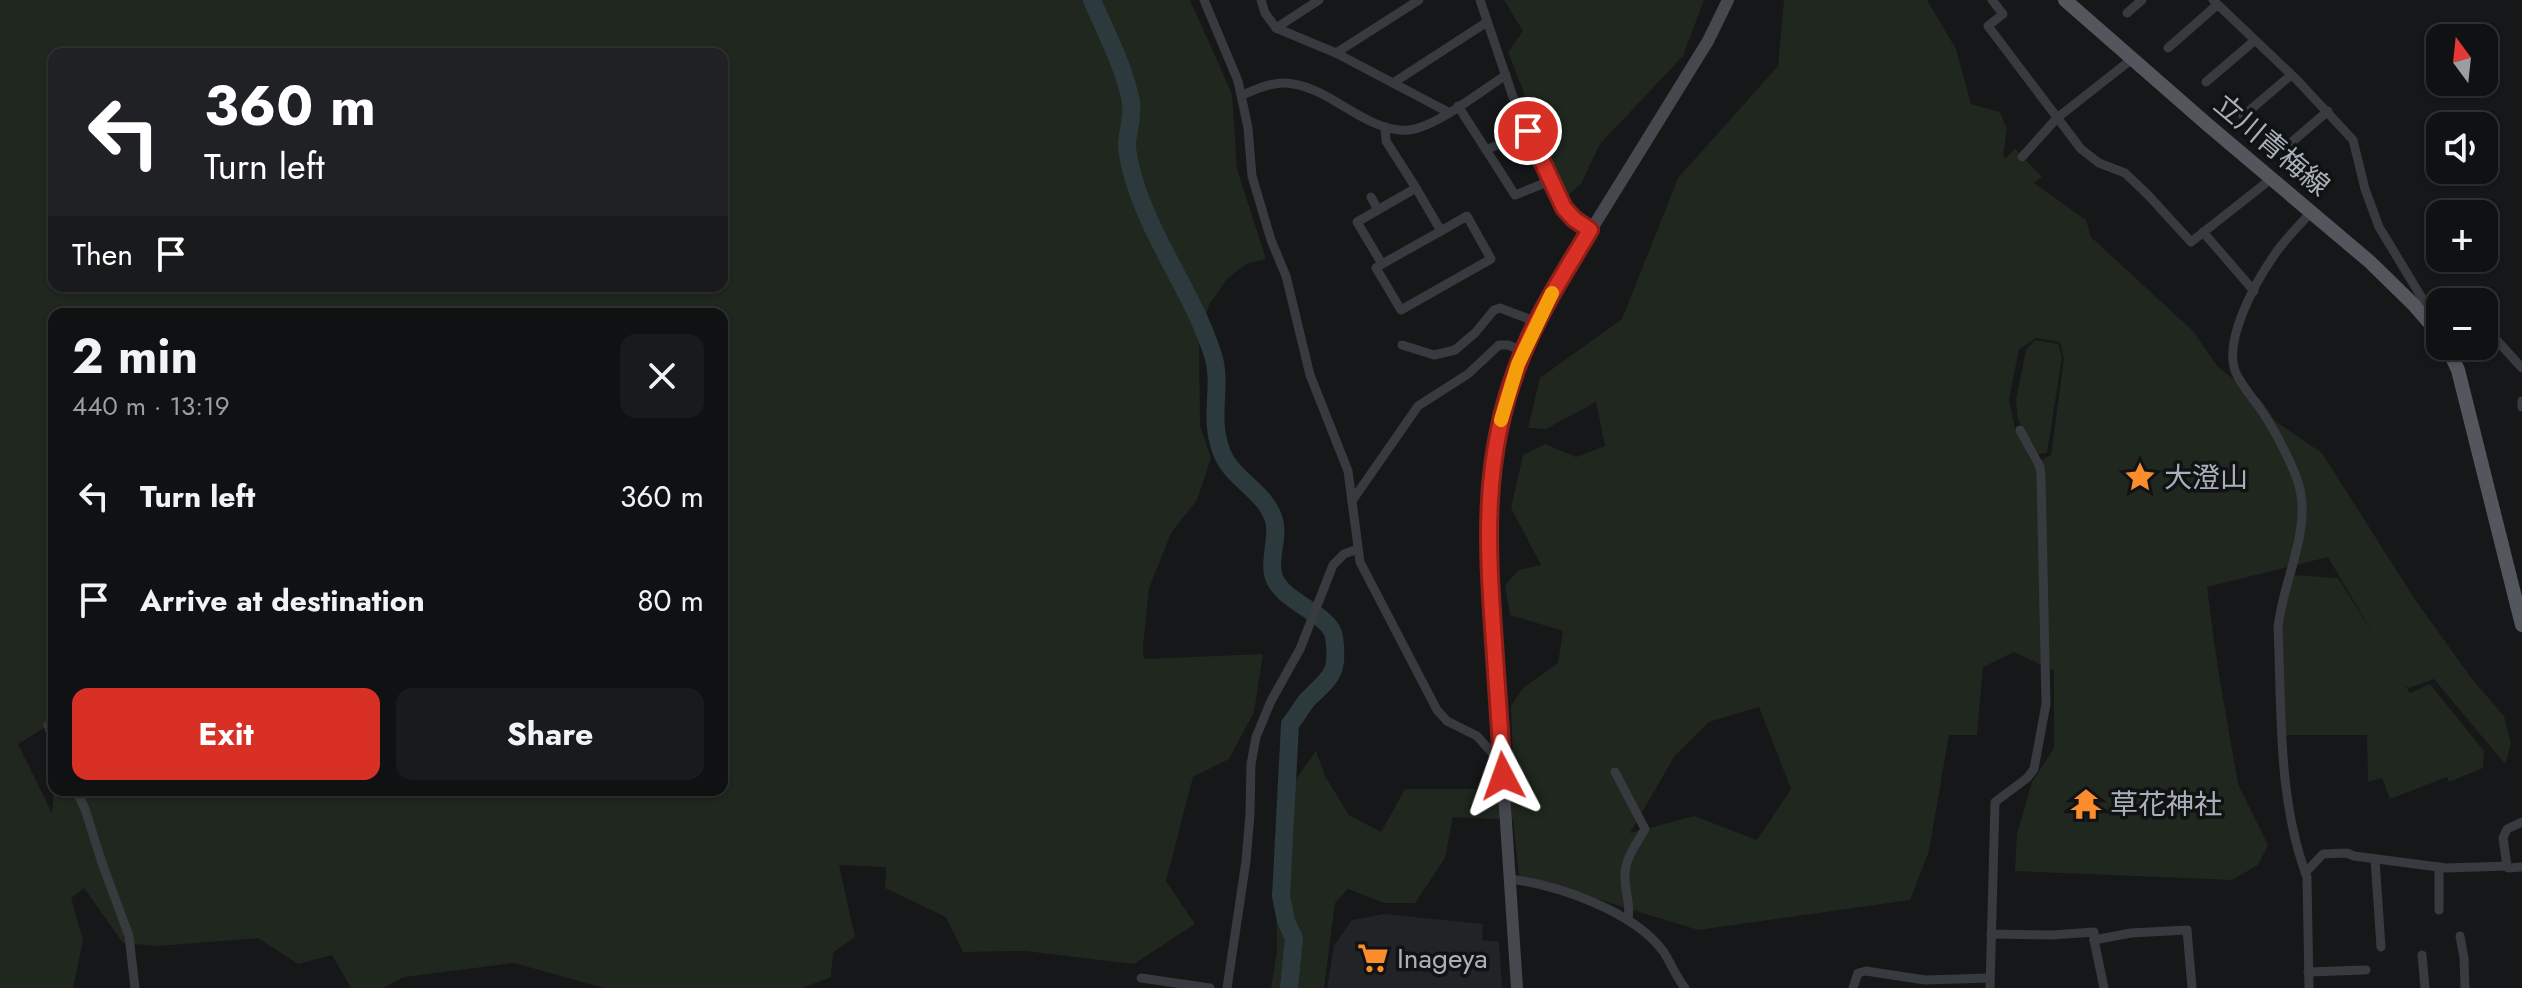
<!DOCTYPE html>
<html lang="en">
<head>
<meta charset="utf-8">
<style>
	body { margin:0; font-family:Jost,"Noto Sans JP",sans-serif; background:#191a1c; color:#f1f3f6; height:100vh; display:flex; flex-direction:column; font-size:30px; white-space:nowrap }
	* { box-sizing:border-box; margin:0 }
	p { font-size:26px; color:#9c9da0 }
	.icon { flex:none; width:44px; height:44px; fill:none; stroke:currentColor; stroke-width:2; stroke-linecap:round; stroke-linejoin:round }
	.map { position:relative; flex:1; overflow:hidden }
	.panel { position:absolute; left:48px; top:308px; width:680px; height:488px; display:flex; flex-direction:column; background:#101113; border-radius:16px; box-shadow:0 2px 6px #0004,0 0 0 2px #303133 }
	.panel>* { flex:none }
	.guide { position:absolute; left:48px; top:48px; width:680px; height:244px; border-radius:16px; box-shadow:0 2px 6px #0004,0 0 0 2px #303133; background:#202124; color:#fff; overflow:hidden }
	.needle { width:52px; rotate:345deg }
	.fabs { position:absolute; left:2426px; top:24px; display:grid; gap:16px }
	.fabs a { display:grid; place-items:center; width:72px; height:72px; border-radius:16px; background:#101113; box-shadow:0 2px 6px #0004,0 0 0 2px #303133; font-size:40px }
	.pin { position:absolute; display:grid; place-items:center; width:68px; height:68px; color:#fff; margin:-34px; border:4px solid #fff; border-radius:50%; box-shadow:0 2px 8px #0007 }
	.me { position:absolute; width:88px; margin:-44px; rotate:356deg; stroke-linejoin:round; filter:drop-shadow(0 0 6px #0008) }
	.turn { display:flex; align-items:center; gap:28px; height:168px; padding:0 24px; font-size:36px }
	.turn .icon { width:104px; height:104px; stroke-width:2.5 }
	.turn b { display:block; font-size:56px; line-height:68px }
	.then { display:flex; align-items:center; height:76px; padding:0 24px; background:#0003; gap:16px; font-size:30px }
	.round { display:grid; place-items:center; flex:none; width:84px; height:84px; border-radius:16px; background:#191a1c }
	.summary { display:flex; align-items:center; justify-content:space-between; height:136px; padding:0 24px }
	h1 { font-size:48px; font-weight:700; line-height:60px }
	.cta { display:flex; gap:16px; margin-top:auto; padding:16px 24px }
	.cta a { flex:1; height:92px; border-radius:16px; background:#d93025; color:#fff; font-size:32px; font-weight:700; line-height:92px; text-align:center }
	.cta a+a { background:#191a1c; color:#f1f3f6 }
	ul { padding:0; list-style:none }
	li { display:flex; align-items:center; gap:24px; height:104px; padding:0 24px }
	li div { flex:1 }
	li b { display:block; font-size:30px }
	li em { font-style:normal }
	.map>svg:first-child { display:block }
</style>
</head>
<body>
<div class="map">
<svg width="2522" height="988" viewBox="0 0 2522 988">
	<rect width="100%" height="100%" fill="#161719"/>
	<!-- built -->
	<path fill="#222326" d="M1384,914L1483,924L1482,940L1499,942L1502,988H1327L1334,946L1352,920Z"/>
	<!-- green -->
	<g fill="#1f271e" fill-rule="evenodd">
		<path d="M0,0H1190L1232,94L1237,169L1266,259L1246,264L1227,279L1209,305L1199,338L1200,426L1211,458L1197,500L1171,533L1149,588L1143,646L1144,659L1263,654L1254,712L1229,759L1193,777L1166,881L1195,924L1134,964L1025,951L963,952L946,917L885,888L886,867L839,865L855,937L833,953L831,977L802,988H604L514,963L404,977L383,988H351L332,955L298,964L258,938L159,946L123,943L84,888L71,898L83,940L73,988H0ZM54,54H722V286H54ZM54,314H722V790H54V744C48,767 56,790 52,813L18,744L54,722Z"/>
		<path d="M1504,0H1704L1683,56L1600,144L1581,184L1565,198L1508,52L1523,31Z"/>
		<path d="M1784,0H1927L1956,49L1971,104L2000,112L2007,129L2003,156L2006,158L2015,149L2042,177L2034,183L2086,220L2091,237L2193,331L2218,367L2260,399L2275,421L2322,453L2414,598L2472,679L2504,716L2511,744L2505,764L2434,679L2409,688L2405,685L2410,693L2430,684L2484,751L2483,768L2449,782L2447,777L2390,799L2382,778L2368,782L2367,735H2285L2281,628L2292,575L2338,578L2375,637L2328,557L2207,587L2218,669L2238,784L2268,845L2258,865L2232,880L2015,871L2017,834L2032,782L2054,748V671L2014,652L1983,667L1977,735H1949L1929,851L1910,900L1698,930L1519,875L1513,820L1453,817L1445,858L1415,903H1384L1348,889L1335,903L1324,988H1271L1277,951L1276,894L1291,786L1316,751L1325,776L1349,815L1381,832L1405,789H1514L1511,706L1523,688L1558,663L1563,631L1510,615L1505,585L1519,570L1541,565L1511,508L1523,455L1545,444L1576,457L1605,446L1596,402L1546,429L1528,428L1540,378L1622,319L1678,178L1778,66ZM2036,338L2060,342L2064,358L2051,455L2033,464L2015,429L2009,399L2019,349ZM1759,707L1791,789L1757,840L1694,816L1630,833L1674,757L1709,722Z"/>
		<path d="M2035,340L2058,344L2062,357L2047,453L2038,454L2018,420L2016,400L2026,350Z"/>
	</g>
	<g fill="none" stroke-linecap="round" stroke-linejoin="round">
		<!-- river -->
		<path stroke="#2c393d" stroke-width="18" d="M1092,0C1106,33 1124,66 1131,102C1133,116 1128,130 1127,144C1127,156 1131,169 1134,180C1152,240 1192,292 1212,352C1224,386 1207,415 1222,453C1233,480 1266,492 1274,520C1279,538 1269,556 1273,574C1279,602 1331,613 1334,637C1339,673 1332,676 1308,699C1301,707 1297,716 1290,724L1281,896L1286,921L1294,938L1289,988"/>
		<!-- minor -->
		<g stroke="#373a3e" stroke-width="9">
			<path d="M1204,0L1238,81L1248,128L1252,176L1271,240L1286,276L1310,375L1348,471L1360,562L1437,710L1447,721L1477,736L1502,764"/>
			<path d="M1261,0L1265,13L1276,28L1336,53L1448,112"/>
			<path d="M1480,0L1513,97L1557,196L1568,214L1590,230"/>
			<path d="M1992,0L2003,14L1988,26L2081,149L2099,163L2125,173L2149,196L2191,242L2271,179"/>
			<path d="M2213,0L2297,80L2353,140L2365,189L2379,227L2422,298L2434,308L2435,316L2432,323"/>
			<path d="M2127,13L2142,0"/>
			<path d="M1276,28L1319,0"/>
			<path d="M2168,48L2217,5"/>
			<path d="M1336,53L1419,0"/>
			<path d="M2206,82L2254,41"/>
			<path d="M1393,83L1487,22"/>
			<path d="M1242,95C1255,90 1269,83 1283,83C1328,83 1365,134 1409,130C1436,127 1481,91 1506,75"/>
			<path d="M1458,106L1515,195L1550,181"/>
			<path d="M2243,116L2291,75"/>
			<path d="M1385,127L1386,141L1416,188"/>
			<path d="M2286,147L2328,111"/>
			<path d="M1486,150L1528,131"/>
			<path d="M2022,157L2057,118L2132,59"/>
			<path d="M1416,188L1441,231L1467,216L1491,259L1401,310L1376,268L1382,264L1357,222Z"/>
			<path d="M1371,197L1378,210"/>
			<path d="M2203,232L2254,291"/>
			<path d="M1382,264L1441,231"/>
			<path d="M2492,335L2522,368"/>
			<path d="M1402,345L1434,355L1455,350L1475,333L1494,310L1500,308L1537,322"/>
			<path d="M2522,401V407"/>
			<path d="M1352,501L1418,406L1468,374L1499,345H1508L1523,351"/>
			<path d="M48,725L54,742"/>
			<path d="M1615,772L1645,829C1636,845 1624,859 1625,878C1625,893 1631,904 1628,919"/>
			<path d="M76,790L85,809L102,863L129,936L135,988"/>
			<path d="M2375,859L2381,947"/>
			<path d="M2507,866L2508,868L2522,867"/>
			<path d="M2439,867V910"/>
			<path d="M2305,873L2323,854L2347,853L2354,856L2446,868L2507,866L2503,838L2507,829L2522,822"/>
			<path d="M1510,879C1558,885 1633,911 1663,951C1671,963 1676,977 1685,988"/>
			<path d="M1991,934L2052,935L2094,932V940L2131,933L2187,930L2192,988"/>
			<path d="M2460,936L2464,958L2465,988"/>
			<path d="M2094,940L2104,988"/>
			<path d="M2422,955L2425,988"/>
			<path d="M2308,972L2366,970"/>
			<path d="M1141,978L1210,988"/>
			<path d="M1227,988L1246,861L1250,814L1251,764L1256,737L1271,701L1300,649L1333,565L1344,554L1358,549"/>
			<path d="M1853,988L1858,973L1866,971L1925,980L1990,978"/>
			<path d="M1990,988L1995,802L2027,778L2034,769L2046,704L2041,475L2040,467L2020,430"/>
			<path d="M2309,988L2307,877C2277,798 2282,710 2278,628C2282,585 2308,537 2301,495C2298,473 2273,426 2259,407C2252,397 2244,388 2238,377C2219,346 2256,281 2275,254C2285,239 2299,226 2311,212"/>
		</g>
		<!-- secondary -->
		<path stroke="#45494e" stroke-width="12" d="M1517,988L1487,537L1490,479L1498,433L1512,381L1529,339L1554,290L1708,41L1728,0"/>
		<!-- primary -->
		<g stroke="#53575d" stroke-width="14">
			<path d="M2065,0L2208,125L2370,262L2413,304L2440,335"/>
			<path d="M2447,346L2458,370L2522,625"/>
		</g>
	</g>
	<g fill="none" stroke-linecap="round" stroke-linejoin="round">
		<defs>
			<path id="route" d="M1503,776C1500,732 1497,687 1494,642C1487,543 1482,459 1518,365C1536,316 1564,274 1590,230L1574,219L1564,208L1528,131"/>
		</defs>
		<!-- route casing -->
		<use href="#route" stroke="#8d1f18" stroke-width="20"/>
		<!-- route -->
		<use href="#route" stroke="#d93025" stroke-width="14"/>
		<!-- slow -->
		<path stroke="#f59e0b" stroke-width="14" d="M1501,420L1518,364L1552,293"/>
	</g>
	<!-- icons -->
	<defs>
		<symbol id="sight-bare" viewBox="-9 -9 18 18"><path d="M0-6L1.8-2.2L6-1.7L2.9 1.2L3.7 5.4L0 3.3L-3.7 5.4L-2.9 1.2L-6-1.7L-1.8-2.2Z" fill="#fb8d2d" stroke="#111214" stroke-width="2.5" paint-order="stroke"/></symbol>
		<symbol id="temple-bare" viewBox="-9 -9 18 18"><path d="M0-6L5-2H3V0L6.5 2.5H4V6H1.5V3h-3V6H-4V2.5H-6.5L-3 0V-2H-5Z" fill="#fb8d2d" stroke="#111214" stroke-width="2.5" paint-order="stroke"/></symbol>
		<symbol id="supermarket-bare" viewBox="-9 -9 18 18"><path d="M-6-5.5h2.5l.6 2H6L4.5 2H-2.5L-4.4-4H-6ZM-1.5 3.2a1.3 1.3 0 1 0 .1 0ZM3 3.2a1.3 1.3 0 1 0 .1 0Z" fill="#fb8d2d" stroke="#111214" stroke-width="2.5" paint-order="stroke"/></symbol>
	</defs>
	<g fill-rule="evenodd">
		<use href="#sight-bare" x="2118" y="455" width="44" height="44"/>
		<use href="#temple-bare" x="2064" y="782" width="44" height="44"/>
		<use href="#supermarket-bare" x="1351" y="936" width="44" height="44"/>
	</g>
	<g text-anchor="middle" dominant-baseline="central" stroke-width="7" stroke-linejoin="round" paint-order="stroke">
		<!-- street labels -->
		<g font-size="28" fill="#a8b1b9" stroke="#111214">
			<text transform="translate(2272 145) rotate(40)">立川青梅線</text>
		</g>
		<!-- poi labels -->
		<g font-size="28" fill="#a8b1b9" stroke="#111214" text-anchor="start">
			<text x="2164" y="477">大澄山</text>
			<text x="2110" y="804">草花神社</text>
			<text x="1397" y="958">Inageya</text>
		</g>
	</g>
</svg>
<div class="fabs">
<a><svg class="needle" viewBox="-14 -14 28 28"><path d="M0-13l5 13h-10z" fill="#e53935"/><path d="M0 13l5-13h-10z" fill="#9c9da0"/></svg></a>
<a><svg class="icon" aria-label="sound" viewBox="0 0 24 24"><path d="M4 9h4l5-4v14l-5-4H4zM17 9q2 3 0 6"/></svg></a>
<a>+</a>
<a>−</a>
</div>
<div class="pin" style="left:1528px;top:131px;background:#d93025"><svg class="icon" aria-label="arrive" viewBox="0 0 24 24"><path d="M6 21V4h12l-3 4 3 4H6"/></svg></div>
<svg class="me" style="left:1503px;top:776px" viewBox="-20 -20 40 40"><path d="M0-17L14 15 0 8-14 15z" fill="#d93025" stroke="#fff" stroke-width="4"/></svg>
<div class="guide">
<div class="turn"><svg class="icon" aria-label="left" viewBox="0 0 24 24"><path d="M17 20v-9H6M10 6l-5 5 5 5"/></svg><div><b>360 m</b>Turn left</div></div>
<div class="then">Then<svg class="icon" aria-label="arrive" viewBox="0 0 24 24"><path d="M6 21V4h12l-3 4 3 4H6"/></svg></div>
</div>
<section class="panel">
<div class="summary"><div><h1>2 min</h1><p>440 m · 13:19</p></div><a class="round"><svg class="icon" aria-label="close" viewBox="0 0 24 24"><path d="M6 6l12 12M18 6L6 18"/></svg></a></div>
<ul>
<li><svg class="icon" aria-label="left" viewBox="0 0 24 24"><path d="M17 20v-9H6M10 6l-5 5 5 5"/></svg><div><b>Turn left</b></div><em>360 m</em></li>
<li><svg class="icon" aria-label="arrive" viewBox="0 0 24 24"><path d="M6 21V4h12l-3 4 3 4H6"/></svg><div><b>Arrive at destination</b></div><em>80 m</em></li>
</ul>
<div class="cta"><a>Exit</a><a>Share</a></div>
</section>
</div>
</body>
</html>
